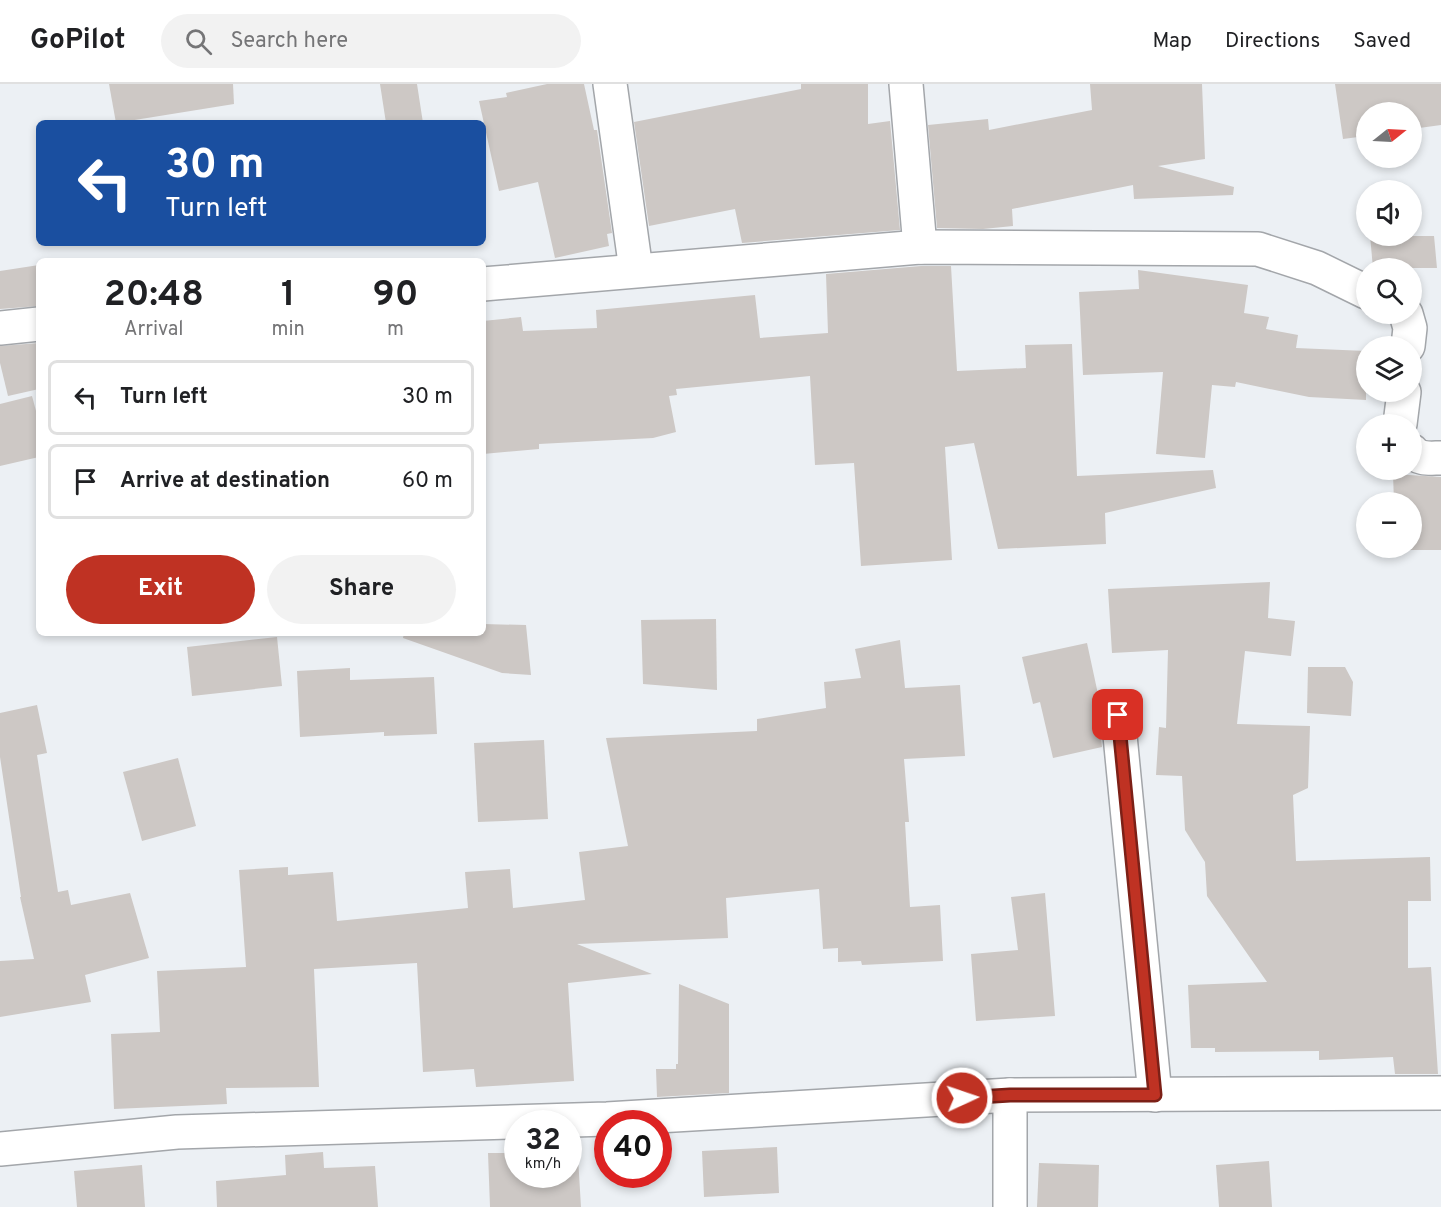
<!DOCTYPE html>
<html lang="en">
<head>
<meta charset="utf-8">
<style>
	body { margin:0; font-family:Overpass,sans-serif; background:#f2f2f2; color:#202124; height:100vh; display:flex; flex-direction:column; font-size:22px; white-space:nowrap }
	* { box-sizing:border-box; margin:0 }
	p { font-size:20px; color:#757577 }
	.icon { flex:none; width:33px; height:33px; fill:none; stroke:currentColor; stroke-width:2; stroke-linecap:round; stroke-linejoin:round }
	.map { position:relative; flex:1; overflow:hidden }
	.drawer { position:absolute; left:36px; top:174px; width:450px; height:378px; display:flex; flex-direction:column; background:#fff; border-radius:9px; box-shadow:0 3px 9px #0003 }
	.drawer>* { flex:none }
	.banner { position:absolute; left:36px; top:36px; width:450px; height:126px; border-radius:9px; box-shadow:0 3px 9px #0003; background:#1a4fa0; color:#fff; overflow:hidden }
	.needle { width:39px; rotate:72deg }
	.fabs { position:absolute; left:1356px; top:18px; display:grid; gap:12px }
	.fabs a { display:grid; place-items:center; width:66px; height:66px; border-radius:50%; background:#fff; box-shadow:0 3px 9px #0003; font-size:30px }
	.speed { position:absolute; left:504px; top:1026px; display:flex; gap:12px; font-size:30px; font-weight:700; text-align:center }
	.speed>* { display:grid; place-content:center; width:78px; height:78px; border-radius:50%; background:#fff; box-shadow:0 3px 9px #0003; line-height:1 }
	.speed small { font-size:15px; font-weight:400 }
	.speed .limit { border:9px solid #d22; background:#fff; color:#111 }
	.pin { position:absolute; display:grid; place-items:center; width:51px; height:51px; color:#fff; margin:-26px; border-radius:12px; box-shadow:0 3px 9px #0006 }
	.me { position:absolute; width:66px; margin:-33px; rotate:87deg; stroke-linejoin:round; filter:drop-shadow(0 0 4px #0008) }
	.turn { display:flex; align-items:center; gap:21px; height:126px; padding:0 30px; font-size:27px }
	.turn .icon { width:78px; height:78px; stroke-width:2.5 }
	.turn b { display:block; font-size:42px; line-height:51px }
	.eta { display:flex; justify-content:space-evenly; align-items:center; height:102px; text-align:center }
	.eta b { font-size:36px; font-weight:700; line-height:42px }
	.button { display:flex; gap:12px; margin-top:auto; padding:12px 30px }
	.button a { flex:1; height:69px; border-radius:36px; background:#bf3223; color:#fff; font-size:24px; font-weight:700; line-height:69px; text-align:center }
	.button a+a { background:#f2f2f2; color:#202124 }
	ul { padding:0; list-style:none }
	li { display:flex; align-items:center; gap:18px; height:75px; margin:0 12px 9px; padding:0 18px; border:3px solid #e0e0e0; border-radius:9px }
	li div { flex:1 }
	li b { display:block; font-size:22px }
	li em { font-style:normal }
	header { display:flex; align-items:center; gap:36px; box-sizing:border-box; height:84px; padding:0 30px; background:#fff; border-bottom:2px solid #e0e0e0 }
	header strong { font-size:28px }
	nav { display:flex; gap:33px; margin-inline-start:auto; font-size:21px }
	.search { width:420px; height:54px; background:#f2f2f2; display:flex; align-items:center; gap:15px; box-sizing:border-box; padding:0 21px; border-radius:33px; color:#757577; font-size:22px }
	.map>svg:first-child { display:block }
</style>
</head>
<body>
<header>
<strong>GoPilot</strong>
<div class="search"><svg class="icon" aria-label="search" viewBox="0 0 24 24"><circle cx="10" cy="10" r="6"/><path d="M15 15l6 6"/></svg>Search here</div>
<nav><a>Map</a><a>Directions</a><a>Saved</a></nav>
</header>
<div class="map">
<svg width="1441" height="1123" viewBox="0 0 1441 1123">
	<rect width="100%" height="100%" fill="#ecf0f4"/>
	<!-- building -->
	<g fill="#cdc8c5">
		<path d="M109,0H233L234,20L116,39Z"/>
		<path d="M380,0H417L423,39H386Z"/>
		<path d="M547,0H584L594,46H597L612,149L607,150L609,162L555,174L538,98L499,107L479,17L507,13L506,9Z"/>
		<path d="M801,0H868V40L890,37L900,146L742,159L735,125L649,142L634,38L801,5Z"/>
		<path d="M1090,0H1202L1205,75L1158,82L1234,103L1233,111L1134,115L1133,101L1012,125L1013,142L983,145L937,144L928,41L988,35L989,46L1092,26Z"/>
		<path d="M1335,0H1441V41L1412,45V28H1366V52L1343,55Z"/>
		<path d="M1370,152H1434L1437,184H1373Z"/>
		<path d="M39,181V222L0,225V187Z"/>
		<path d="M921,182H951L957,287L1026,284L1025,261L1072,260L1077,392L1213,386L1216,404L1105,429L1106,460L998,465L974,359L945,363L952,476L861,482L854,379L815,381L810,292L676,305L677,311L669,312L676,348L653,354L539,360V365L483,370V237L521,233L523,247L597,244L596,226L755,211L760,254L828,249L826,190Z"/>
		<path d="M1138,186L1248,201L1244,229L1269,233L1266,245L1298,251L1296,264L1366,267V316L1309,313L1236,298L1235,303L1212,301L1205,374L1156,370L1163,288L1083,291L1079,208L1139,205Z"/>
		<path d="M39,259V305L8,312L0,279V262Z"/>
		<path d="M32,312L39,338V373L0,382V320Z"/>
		<path d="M1393,390L1441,393V466H1394V464H1412V418H1394Z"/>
		<path d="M1270,498L1268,534L1295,537L1291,572L1245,567L1237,640L1310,642L1308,704L1293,711L1296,777L1430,773L1431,817H1408V884L1431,883L1438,990H1395L1393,973L1319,976V967L1215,968V964H1191L1188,901L1267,898L1207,812L1205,778L1185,746L1182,692L1156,691L1159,643L1166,644L1168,566L1112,569L1108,505Z"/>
		<path d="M716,535L717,606L643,600L641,536Z"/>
		<path d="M483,540L526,541L531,591L502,589L403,554L404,549H483Z"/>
		<path d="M277,553L282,602L192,612L187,563Z"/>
		<path d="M900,556L905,604L960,601L965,672L904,675L909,738H905L910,823L940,821L943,877L862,881L861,877L838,878V864L823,865L819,805L726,814L728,854L577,860L652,890L568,899L574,997L476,1003L474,985L423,988L417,879L314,885L319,1003L226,1004L227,1020L114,1025L111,950L160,948L157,887L246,883L239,786L288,783V791L333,788L337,837L468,824L465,788L510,785L513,824L585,816L579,768L628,762L606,654L757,647V635L826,624L824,598L861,594L855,565Z"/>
		<path d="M1087,559L1101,624L1099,633L1102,663L1053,674L1040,618L1033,620L1022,573Z"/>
		<path d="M1308,583H1345L1353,598L1351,632L1307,629Z"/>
		<path d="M350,584V596L434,593L437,650L384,652V648L300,653L297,587Z"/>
		<path d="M37,621L47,669L37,671L58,808L68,806L71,821L130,809L149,874L85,891L91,918L0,933V877L34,875L20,813H21L0,673V629Z"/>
		<path d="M544,656L548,735L478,738L474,659Z"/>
		<path d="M178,674L196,742L142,757L123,688Z"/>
		<path d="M1045,809L1055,932L976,937L971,870L1018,866L1011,813Z"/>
		<path d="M679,900L729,920V1009L657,1013L656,985H676V980H678Z"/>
		<path d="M777,1063L779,1109L704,1113L702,1067Z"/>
		<path d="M323,1068L324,1084L375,1082L378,1123H217L216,1097L286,1091L285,1071Z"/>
		<path d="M488,1069H518V1090H568V1073H578L581,1123H490Z"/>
		<path d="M1269,1077L1272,1123H1219L1216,1081Z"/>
		<path d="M1039,1079L1099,1081L1098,1123H1037Z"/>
		<path d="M142,1081L145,1123H77L74,1087Z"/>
	</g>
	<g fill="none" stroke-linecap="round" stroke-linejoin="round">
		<defs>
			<g id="minor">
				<path d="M610,0L636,186"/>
				<path d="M906,0L920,163"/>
				<path d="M483,200L920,163L1258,165L1317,184L1366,208"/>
				<path d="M1406,230L1410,244L1408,262"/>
				<path d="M0,244L39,240"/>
				<path d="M1400,340L1404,308"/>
				<path d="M1412,367C1419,376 1430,374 1441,374"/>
				<path d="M1118,631L1155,1011"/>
				<path d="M1010,1011V1123"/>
			</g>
			<path id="tertiary" d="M0,1065L177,1048L607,1035L1010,1011L1441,1009"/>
		</defs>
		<!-- minor casing -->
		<use href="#minor" stroke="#a3a6aa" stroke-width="36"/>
		<!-- tertiary casing -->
		<use href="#tertiary" stroke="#a3a6aa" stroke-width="36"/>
		<!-- minor -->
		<use href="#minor" stroke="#fff" stroke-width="33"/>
		<!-- tertiary -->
		<use href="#tertiary" stroke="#fff" stroke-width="33"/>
	</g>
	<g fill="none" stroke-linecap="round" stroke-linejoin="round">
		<defs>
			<path id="route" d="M962,1014L1010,1011H1155L1118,631"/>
		</defs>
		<!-- route casing -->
		<use href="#route" stroke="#7c2017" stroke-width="15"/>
		<!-- route -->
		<use href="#route" stroke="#bf3223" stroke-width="10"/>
	</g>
</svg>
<div class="fabs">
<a><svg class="needle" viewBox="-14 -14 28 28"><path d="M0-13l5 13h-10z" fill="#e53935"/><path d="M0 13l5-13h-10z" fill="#757577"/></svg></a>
<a><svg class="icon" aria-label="sound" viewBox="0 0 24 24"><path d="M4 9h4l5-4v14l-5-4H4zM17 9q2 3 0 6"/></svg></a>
<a><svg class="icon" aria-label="search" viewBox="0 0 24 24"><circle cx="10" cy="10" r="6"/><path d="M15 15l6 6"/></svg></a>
<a><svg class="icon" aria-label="layers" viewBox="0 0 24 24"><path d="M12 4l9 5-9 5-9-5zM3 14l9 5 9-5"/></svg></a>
<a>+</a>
<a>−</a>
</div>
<div class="speed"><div>32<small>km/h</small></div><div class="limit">40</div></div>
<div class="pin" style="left:1118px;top:631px;background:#d93025"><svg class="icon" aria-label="arrive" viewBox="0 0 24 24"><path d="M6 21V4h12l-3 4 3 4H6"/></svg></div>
<svg class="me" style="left:962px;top:1014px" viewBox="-20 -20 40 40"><circle r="17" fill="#bf3223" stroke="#fff" stroke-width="3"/><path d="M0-11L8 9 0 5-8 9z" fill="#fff"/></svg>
<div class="banner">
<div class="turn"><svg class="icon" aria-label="left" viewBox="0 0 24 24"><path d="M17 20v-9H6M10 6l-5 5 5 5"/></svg><div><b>30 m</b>Turn left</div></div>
</div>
<section class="drawer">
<div class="eta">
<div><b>20:48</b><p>Arrival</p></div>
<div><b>1</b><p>min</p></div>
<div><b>90</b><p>m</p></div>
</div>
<ul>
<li><svg class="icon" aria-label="left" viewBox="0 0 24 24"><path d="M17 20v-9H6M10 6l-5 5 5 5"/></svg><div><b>Turn left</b></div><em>30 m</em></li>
<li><svg class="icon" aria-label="arrive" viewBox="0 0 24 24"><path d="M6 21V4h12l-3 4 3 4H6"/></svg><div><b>Arrive at destination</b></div><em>60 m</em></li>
</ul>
<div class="button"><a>Exit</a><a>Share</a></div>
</section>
</div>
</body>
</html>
